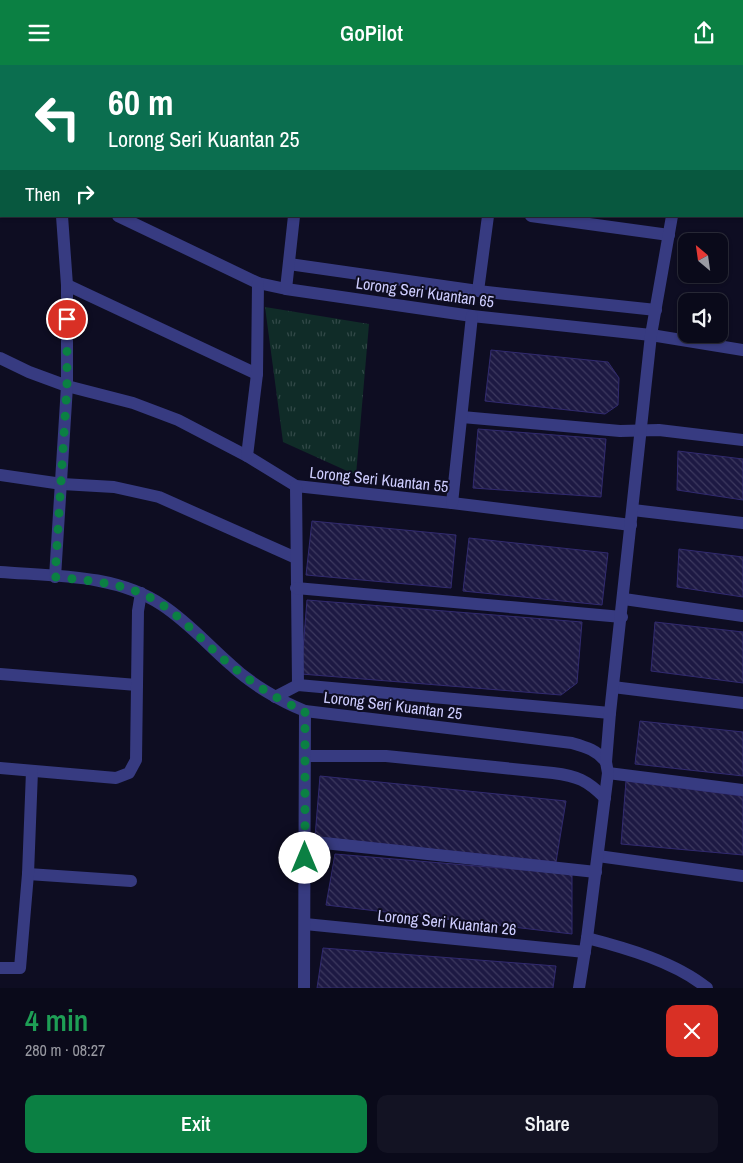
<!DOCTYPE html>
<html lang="en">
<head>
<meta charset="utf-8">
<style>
	body { margin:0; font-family:"Archivo Narrow",sans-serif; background:#131323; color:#f1f3f6; height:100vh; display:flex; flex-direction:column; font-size:19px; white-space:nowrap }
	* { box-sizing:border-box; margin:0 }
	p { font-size:16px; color:#999aa2 }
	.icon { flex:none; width:28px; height:28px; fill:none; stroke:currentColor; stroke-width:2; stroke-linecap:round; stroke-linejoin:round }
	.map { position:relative; height:923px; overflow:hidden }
	.sheet { display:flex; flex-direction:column; background:#0a0a1a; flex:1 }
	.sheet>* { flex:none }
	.guide { position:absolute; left:0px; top:0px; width:744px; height:152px; box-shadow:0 1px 4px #0004,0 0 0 1px #2a2b39; background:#0b6e4f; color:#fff; overflow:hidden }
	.needle { width:32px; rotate:331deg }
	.controls { position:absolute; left:678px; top:168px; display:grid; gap:10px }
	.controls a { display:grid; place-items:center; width:50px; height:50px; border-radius:10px; background:#0a0a1a; box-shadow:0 1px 4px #0004,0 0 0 1px #2a2b39; font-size:25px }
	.pin { position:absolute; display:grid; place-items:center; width:42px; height:42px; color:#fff; margin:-21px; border:2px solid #fff; border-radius:50%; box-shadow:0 1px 5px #0007 }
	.me { position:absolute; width:55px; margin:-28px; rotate:0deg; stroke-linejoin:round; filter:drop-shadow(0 0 4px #0008) }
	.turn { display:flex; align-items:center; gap:18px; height:105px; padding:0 25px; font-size:22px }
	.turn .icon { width:65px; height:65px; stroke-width:2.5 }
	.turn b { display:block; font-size:35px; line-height:42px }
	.then { display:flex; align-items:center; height:48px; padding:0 25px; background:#0003; gap:10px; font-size:19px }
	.round { display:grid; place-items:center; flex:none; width:52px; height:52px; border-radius:10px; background:#131323 }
	.head { display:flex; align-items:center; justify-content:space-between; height:85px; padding:0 25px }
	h1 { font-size:30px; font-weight:600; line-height:38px; color:#1e9e55 }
	.cta { display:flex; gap:10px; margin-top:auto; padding:10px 25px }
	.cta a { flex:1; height:58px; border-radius:10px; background:#0b8043; color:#fff; font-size:20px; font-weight:600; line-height:58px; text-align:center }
	.cta a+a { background:#131323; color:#f1f3f6 }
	header { display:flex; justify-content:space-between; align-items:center; height:65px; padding:0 25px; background:#0b8043; color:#fff; font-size:22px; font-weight:600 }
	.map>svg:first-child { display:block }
</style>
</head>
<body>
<header><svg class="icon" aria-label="menu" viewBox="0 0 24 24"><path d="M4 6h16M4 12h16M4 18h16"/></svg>GoPilot<svg class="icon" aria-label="share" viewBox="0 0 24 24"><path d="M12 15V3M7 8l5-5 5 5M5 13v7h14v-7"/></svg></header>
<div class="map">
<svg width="743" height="923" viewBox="0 0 743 923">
	<defs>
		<pattern id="park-tufts" width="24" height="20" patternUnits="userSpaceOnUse" patternTransform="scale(1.25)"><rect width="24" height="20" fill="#102c28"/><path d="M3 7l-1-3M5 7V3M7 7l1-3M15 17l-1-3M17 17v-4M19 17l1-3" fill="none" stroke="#324948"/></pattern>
		<pattern id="building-back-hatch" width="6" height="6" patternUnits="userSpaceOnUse" patternTransform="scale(1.25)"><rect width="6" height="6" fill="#1d1943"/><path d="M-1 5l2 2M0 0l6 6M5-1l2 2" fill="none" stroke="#3d395f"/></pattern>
	</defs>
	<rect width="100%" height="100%" fill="#0e0d22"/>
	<!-- park -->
	<path fill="url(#park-tufts)" d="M265,242L369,259L356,410L283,377Z"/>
	<!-- building -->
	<g fill="url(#building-back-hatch)" stroke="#312a6f">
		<path d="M491,285L608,297L619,313L618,340L605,349L485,336Z"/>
		<path d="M478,364L606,374L601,432L473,423Z"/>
		<path d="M678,386L743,394V435L677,425Z"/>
		<path d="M312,456L456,470L451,523L306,510Z"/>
		<path d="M469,473L608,488L602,540L463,526Z"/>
		<path d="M679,484L743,492V532L677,522Z"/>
		<path d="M307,535L582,557L577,618L561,630L301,609Z"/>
		<path d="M655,557L743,567V618L651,606Z"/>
		<path d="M640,656L743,667V711L635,699Z"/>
		<path d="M320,711L566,736L556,797L315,772Z"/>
		<path d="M626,716L743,731V790L621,779Z"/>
		<path d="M335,789L572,809V869L326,840Z"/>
		<path d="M323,883L556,901L553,923H317Z"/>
	</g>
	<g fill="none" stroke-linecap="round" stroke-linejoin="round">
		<!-- minor -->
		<g stroke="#373b81" stroke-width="12">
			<path d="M137,0L145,1"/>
			<path d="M15,1V0"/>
			<path d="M101,1V0"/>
			<path d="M309,1V0"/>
			<path d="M390,1L391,0"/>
			<path d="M481,1V0"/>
			<path d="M697,1V0"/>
			<path d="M742,37H743"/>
			<path d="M0,88L1,89"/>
			<path d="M118,151L258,218L286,224L472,251L651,270L743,285"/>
			<path d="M531,151L669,170"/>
			<path d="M289,199L478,226L656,245"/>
			<path d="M67,220L257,309"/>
			<path d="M286,224L294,151"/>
			<path d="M478,226L488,151"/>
			<path d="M0,293L29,307L67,321L133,338L178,355L247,391L296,421L452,438L631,460"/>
			<path d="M462,352L620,366L659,365L743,375"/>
			<path d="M247,391L257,309L258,218"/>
			<path d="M0,410L62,419L114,422L159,432L296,493"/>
			<path d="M296,421L298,620"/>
			<path d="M452,438L472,251"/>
			<path d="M633,445L743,458"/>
			<path d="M0,507C54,511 116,509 162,540C188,557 208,580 231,600C251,619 280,636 305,646L572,678C586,682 597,685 606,697"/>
			<path d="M55,512L67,321V220L62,151"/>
			<path d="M296,523L622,552"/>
			<path d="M624,534L743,551"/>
			<path d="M0,609L137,620"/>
			<path d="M613,622L743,638"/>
			<path d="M275,632L298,620L610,648"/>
			<path d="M305,691H386L553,708C577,711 587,715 605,733"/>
			<path d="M0,703L116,713L129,708L136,695L138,546L141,528"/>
			<path d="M608,708L743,725"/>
			<path d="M305,776L596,807"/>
			<path d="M598,791L743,811"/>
			<path d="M28,809L131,816"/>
			<path d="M305,859L585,887"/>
			<path d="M587,873C626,883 675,897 707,923"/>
			<path d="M0,903H20L28,809L32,706"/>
			<path d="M304,923L305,646"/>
			<path d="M579,923L587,873L608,708L606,697L610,648L651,270L672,151"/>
		</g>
	</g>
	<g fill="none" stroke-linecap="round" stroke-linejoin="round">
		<!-- route -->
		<path stroke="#0b8043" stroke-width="9" stroke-dasharray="0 16.2" d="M67,254V321L55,512C84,515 113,517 141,528C178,544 202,578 233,602C255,620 279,636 305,646V793"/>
	</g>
	<g text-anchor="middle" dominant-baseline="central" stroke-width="4" stroke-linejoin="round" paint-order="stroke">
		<!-- street labels -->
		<g font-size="16" fill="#cecdff" stroke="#0e0d22">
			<text transform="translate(425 227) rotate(8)">Lorong Seri Kuantan 65</text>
			<text transform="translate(379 414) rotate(6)">Lorong Seri Kuantan 55</text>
			<text transform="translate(393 640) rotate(7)">Lorong Seri Kuantan 25</text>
			<text transform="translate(447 857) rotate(6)">Lorong Seri Kuantan 26</text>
		</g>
	</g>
</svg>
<div class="controls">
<a><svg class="needle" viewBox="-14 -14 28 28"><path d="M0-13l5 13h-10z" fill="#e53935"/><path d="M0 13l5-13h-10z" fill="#999aa2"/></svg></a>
<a><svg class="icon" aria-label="sound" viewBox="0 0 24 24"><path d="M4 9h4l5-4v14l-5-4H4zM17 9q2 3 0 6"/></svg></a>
</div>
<div class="pin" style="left:67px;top:254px;background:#d93025"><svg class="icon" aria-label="arrive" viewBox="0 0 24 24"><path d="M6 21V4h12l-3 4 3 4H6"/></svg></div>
<svg class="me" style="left:305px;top:793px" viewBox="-20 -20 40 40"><circle r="19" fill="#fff"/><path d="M0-13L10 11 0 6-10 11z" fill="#0b8043"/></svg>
<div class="guide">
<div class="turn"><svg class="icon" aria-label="left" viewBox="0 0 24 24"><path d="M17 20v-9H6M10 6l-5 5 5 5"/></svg><div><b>60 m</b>Lorong Seri Kuantan 25</div></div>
<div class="then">Then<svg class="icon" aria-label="right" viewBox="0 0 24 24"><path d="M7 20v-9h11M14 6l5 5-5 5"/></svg></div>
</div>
</div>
<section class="sheet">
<div class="head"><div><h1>4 min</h1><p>280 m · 08:27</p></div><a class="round" style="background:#d93025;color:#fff"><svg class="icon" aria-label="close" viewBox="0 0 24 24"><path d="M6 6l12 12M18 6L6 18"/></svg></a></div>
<div class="cta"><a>Exit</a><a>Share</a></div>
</section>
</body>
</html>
